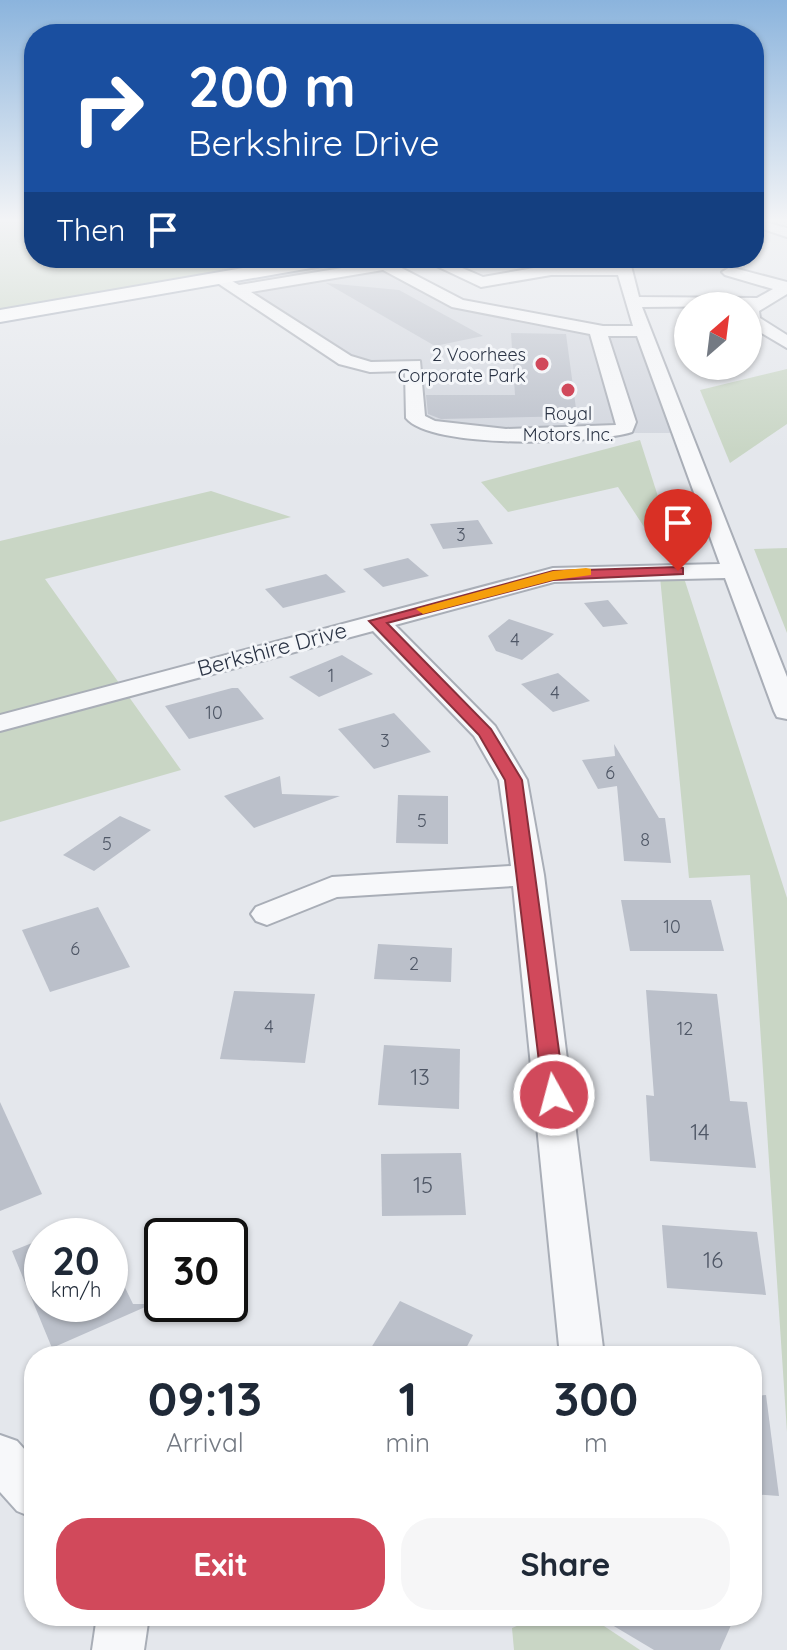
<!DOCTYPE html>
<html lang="en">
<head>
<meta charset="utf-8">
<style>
	body { margin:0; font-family:Quicksand,sans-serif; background:#f6f6f7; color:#1f2937; height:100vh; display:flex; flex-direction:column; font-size:30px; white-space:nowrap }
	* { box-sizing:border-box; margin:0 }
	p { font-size:26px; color:#747a83 }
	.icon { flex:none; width:44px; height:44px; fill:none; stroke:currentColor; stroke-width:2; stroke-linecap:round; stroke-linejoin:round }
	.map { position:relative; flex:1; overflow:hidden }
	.panel { position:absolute; left:24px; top:1346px; width:738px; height:280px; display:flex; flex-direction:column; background:#fff; border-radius:32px; box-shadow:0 2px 6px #0004 }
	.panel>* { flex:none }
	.banner { position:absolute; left:24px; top:24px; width:740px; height:244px; border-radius:32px; box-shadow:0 2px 6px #0004; background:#1a4fa0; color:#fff; overflow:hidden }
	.needle { width:52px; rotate:28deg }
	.controls { position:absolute; left:674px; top:292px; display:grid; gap:16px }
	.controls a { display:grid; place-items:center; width:88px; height:88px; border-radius:50%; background:#fff; box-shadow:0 2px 6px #0004; font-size:40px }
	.speed { position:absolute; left:24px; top:1218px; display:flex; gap:16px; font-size:40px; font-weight:700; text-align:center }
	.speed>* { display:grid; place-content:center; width:104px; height:104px; border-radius:50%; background:#fff; box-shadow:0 2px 6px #0004; line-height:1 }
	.speed small { font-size:20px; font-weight:400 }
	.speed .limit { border:4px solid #111; border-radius:12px; background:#fff; color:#111 }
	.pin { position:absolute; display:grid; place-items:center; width:68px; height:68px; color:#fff; margin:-82px -34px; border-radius:50% 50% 50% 0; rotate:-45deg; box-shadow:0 0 8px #0007 }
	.pin .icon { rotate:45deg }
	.me { position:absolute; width:88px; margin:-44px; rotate:353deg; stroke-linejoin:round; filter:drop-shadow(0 0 6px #0008) }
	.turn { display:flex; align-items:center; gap:28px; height:168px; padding:0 32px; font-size:36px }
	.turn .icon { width:104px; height:104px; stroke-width:2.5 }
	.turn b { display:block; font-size:56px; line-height:68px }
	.then { display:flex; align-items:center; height:76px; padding:0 32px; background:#0003; gap:16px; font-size:30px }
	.eta { display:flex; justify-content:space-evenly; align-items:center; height:136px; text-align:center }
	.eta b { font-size:48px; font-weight:700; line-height:56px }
	.primary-button { display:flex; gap:16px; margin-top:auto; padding:16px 32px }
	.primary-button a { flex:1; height:92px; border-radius:32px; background:#d1495b; color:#fff; font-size:32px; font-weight:700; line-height:92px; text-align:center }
	.primary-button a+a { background:#f6f6f7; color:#1f2937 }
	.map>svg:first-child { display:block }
</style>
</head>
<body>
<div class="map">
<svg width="787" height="1650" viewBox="0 0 787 1650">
	<rect width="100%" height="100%" fill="#e4e7ec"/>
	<!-- built -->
	<path fill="#d2d6de" d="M334,258H380L385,265L458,304L597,329L642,327L682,433H456L420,423L414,365L356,364L218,278Z"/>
	<!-- green -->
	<g fill="#c9d6c5">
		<path d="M0,219H34V258H334L0,314Z"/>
		<path d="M787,369V424L730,463L700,390Z"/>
		<path d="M640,440L675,550H659L618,487L508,512L481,482Z"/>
		<path d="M211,491L291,517L45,579L181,770L0,822V541Z"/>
		<path d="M787,548V633L754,549Z"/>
		<path d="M660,577L684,578L787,898V1432L750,875L689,878Z"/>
		<path d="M540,1616H589L640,1650H514L512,1628Z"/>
	</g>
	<!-- building -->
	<g fill="#bbc0ca">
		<path d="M326,283L399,290L483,336L435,346Z"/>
		<path d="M511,333L566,334L577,416L441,419L428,414L426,395H515Z"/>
		<path d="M478,520L493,544L443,549L430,524Z"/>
		<path d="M408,558L429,576L383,587L363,569Z"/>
		<path d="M326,574L346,592L283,608L265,589Z"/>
		<path d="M608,600L628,624L603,627L584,603Z"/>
		<path d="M509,619L554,634L522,660L496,651L488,636Z"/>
		<path d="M342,655L373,674L319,697L289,677Z"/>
		<path d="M558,673L590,701L553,712L521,684Z"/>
		<path d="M232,688H238L264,719L189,739L165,706Z"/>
		<path d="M394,713L431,752L374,769L338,729Z"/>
		<path d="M614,744L659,818H665L671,863L624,861L617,786L598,789L582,760L615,756Z"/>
		<path d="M280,776L282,794L340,796L254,828L224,796Z"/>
		<path d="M398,795L448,796V844L396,843Z"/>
		<path d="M120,816L151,830L94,871L63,855Z"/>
		<path d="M621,900H711L724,951H630Z"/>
		<path d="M98,907L130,967L50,992L22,930Z"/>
		<path d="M378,944L452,948L451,982L374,979Z"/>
		<path d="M646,990L717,994L730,1101L747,1102L756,1168L650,1161L646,1095L654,1096Z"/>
		<path d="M234,991L315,994L305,1063L220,1059Z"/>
		<path d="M384,1045L460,1049L459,1109L378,1105Z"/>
		<path d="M0,1102L42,1194L0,1211Z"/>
		<path d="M461,1153L466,1215L382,1216L381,1154Z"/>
		<path d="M662,1225L757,1232L766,1295L667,1288Z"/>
		<path d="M42,1239V1304H110V1257L133,1304H152L52,1348L12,1251Z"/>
		<path d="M400,1301L473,1335L462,1356H366Z"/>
		<path d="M766,1395L779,1496L752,1494V1396Z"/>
		<path d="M597,1616H735L720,1650H654Z"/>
	</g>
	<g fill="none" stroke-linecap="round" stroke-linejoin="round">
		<defs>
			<g id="minor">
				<path d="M754,219L787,228V237L754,226Z"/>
				<path d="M357,258L390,262L463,300L603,326H633L618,275H551L481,287L428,262L432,258H448L446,261L483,277L551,265L616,266L615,258H629L639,297L757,298L773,289L725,275L722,272L730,267L787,282V294L759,311L760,318L787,335V348L748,325V306L642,307L787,677V719L777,717L774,711L725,578L554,582L395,625L495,726L527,780L544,875L604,1356H560L513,886L337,897L267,925L256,921L251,914L256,907L332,877L511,866L499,780L474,736L373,631L0,731V715L553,568L720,564L637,336H608L636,422L632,432C594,444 432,450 406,418L405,371L370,372L339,364L210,278L218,273L239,285L366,264ZM383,270L452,307L590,334L616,425L506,429L435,421L425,416L420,361L371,362L351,356L251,292Z"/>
				<path d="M0,1435L17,1441L34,1460V1518L17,1511L0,1492Z"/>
				<path d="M97,1616H149L144,1650H92Z"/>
			</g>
			<path id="major" d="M301,258H343L334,264L0,322V310Z"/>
		</defs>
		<!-- minor casing -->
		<use href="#minor" stroke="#a9aeb7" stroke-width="4"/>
		<!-- major casing -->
		<use href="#major" stroke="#a3abb8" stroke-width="4"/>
		<!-- minor -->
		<use href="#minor" fill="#f7f8fa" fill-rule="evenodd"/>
		<!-- major -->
		<use href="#major" fill="#fff" fill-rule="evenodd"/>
	</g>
	<!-- sky -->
	<linearGradient id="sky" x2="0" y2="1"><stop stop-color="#8bb4dd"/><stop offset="0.49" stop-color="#f3f4f6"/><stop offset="1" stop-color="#f3f4f6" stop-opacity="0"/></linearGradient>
	<rect width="787" height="450" fill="url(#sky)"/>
	<!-- route -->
	<path fill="#d1495b" stroke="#882f3b" stroke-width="2" d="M678,567L683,568V574L553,580L387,623L491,729L522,780L565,1095L554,1104L543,1095L505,780L479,735L369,621L553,571Z"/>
	<!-- slow -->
	<path fill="#f59e0b" d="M586,568L591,569V575L554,580L423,614L416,609L553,571Z"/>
	<!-- markers -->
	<g fill="#d1495b" stroke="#f4f6f9" stroke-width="3">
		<circle cx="542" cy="364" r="8"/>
		<circle cx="568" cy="390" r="8"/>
	</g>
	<g text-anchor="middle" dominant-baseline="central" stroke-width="6" stroke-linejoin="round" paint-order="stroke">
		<!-- far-poi labels -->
		<g font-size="18" fill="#2b3445" stroke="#f4f6f9" text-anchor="end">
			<text x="526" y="354">2 Voorhees<tspan x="526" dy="21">Corporate Park</tspan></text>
			<text x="568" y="413" text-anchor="middle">Royal<tspan x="568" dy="21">Motors Inc.</tspan></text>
		</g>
		<!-- number labels -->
		<g font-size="18" fill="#4f5766">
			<text x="461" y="534">3</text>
			<text x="515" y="639">4</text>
			<text x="331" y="675">1</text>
			<text x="555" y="692">4</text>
			<text x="214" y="712">10</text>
			<text x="385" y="740">3</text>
			<text x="610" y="772">6</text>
			<text x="422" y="820">5</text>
			<text x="645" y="839">8</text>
			<text x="107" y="843">5</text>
			<text x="672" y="926">10</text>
			<text x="75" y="948">6</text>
			<text x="414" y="963">2</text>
			<text x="269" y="1026">4</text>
			<text x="685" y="1028">12</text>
		</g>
		<!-- street labels -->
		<g font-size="22" fill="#2b3445" stroke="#f4f6f9">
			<text transform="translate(272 649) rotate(-15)">Berkshire Drive</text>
		</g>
		<!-- near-number labels -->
		<g font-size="22" fill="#4f5766">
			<text x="420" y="1077">13</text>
			<text x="700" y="1132">14</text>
			<text x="423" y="1185">15</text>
			<text x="713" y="1260">16</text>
		</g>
	</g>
</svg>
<div class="controls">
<a><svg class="needle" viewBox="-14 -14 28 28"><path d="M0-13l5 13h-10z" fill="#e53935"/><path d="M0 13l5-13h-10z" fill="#747a83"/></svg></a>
</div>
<div class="speed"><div>20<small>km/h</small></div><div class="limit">30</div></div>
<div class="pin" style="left:678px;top:571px;background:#d93025"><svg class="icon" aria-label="arrive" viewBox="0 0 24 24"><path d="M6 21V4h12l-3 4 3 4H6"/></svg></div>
<svg class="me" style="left:554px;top:1095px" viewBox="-20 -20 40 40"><circle r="17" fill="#d1495b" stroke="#fff" stroke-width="3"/><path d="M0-11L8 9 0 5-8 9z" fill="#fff"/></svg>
<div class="banner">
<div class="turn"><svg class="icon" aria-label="right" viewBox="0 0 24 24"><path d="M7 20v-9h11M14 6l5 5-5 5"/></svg><div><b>200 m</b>Berkshire Drive</div></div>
<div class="then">Then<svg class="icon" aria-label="arrive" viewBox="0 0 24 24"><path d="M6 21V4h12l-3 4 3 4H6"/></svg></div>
</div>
<section class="panel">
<div class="eta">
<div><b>09:13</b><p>Arrival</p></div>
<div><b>1</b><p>min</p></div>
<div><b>300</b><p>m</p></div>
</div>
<div class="primary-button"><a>Exit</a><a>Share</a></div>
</section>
</div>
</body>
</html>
